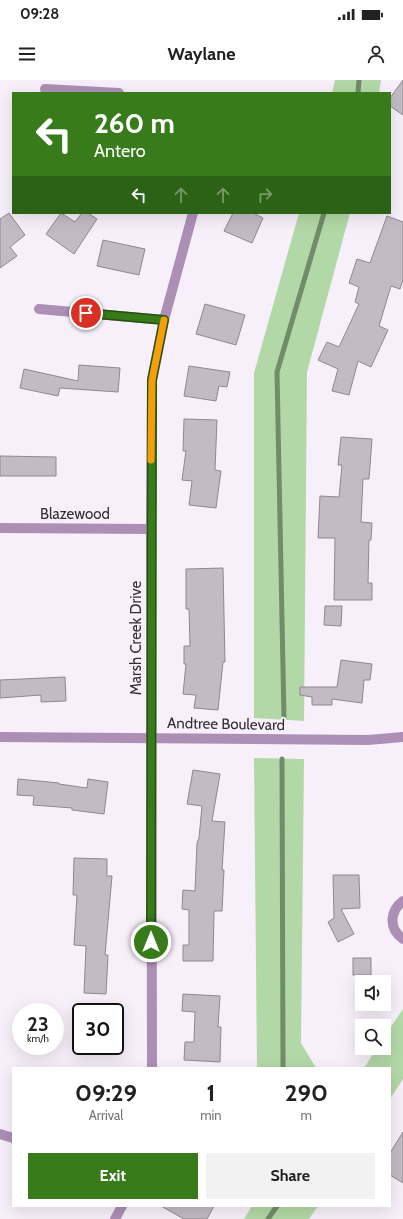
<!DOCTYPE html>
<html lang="en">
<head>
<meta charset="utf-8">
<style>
	body { margin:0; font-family:Cabin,sans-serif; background:#f2f2f2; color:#222; height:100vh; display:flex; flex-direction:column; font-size:15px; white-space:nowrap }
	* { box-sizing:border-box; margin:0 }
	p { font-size:13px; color:#767676 }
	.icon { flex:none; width:22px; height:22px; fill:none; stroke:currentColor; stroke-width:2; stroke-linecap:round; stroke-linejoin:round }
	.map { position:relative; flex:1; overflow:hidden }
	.details { position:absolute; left:12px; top:987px; width:379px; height:140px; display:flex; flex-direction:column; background:#fff; border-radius:0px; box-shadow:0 4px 16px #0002 }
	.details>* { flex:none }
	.guide { position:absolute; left:12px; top:12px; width:379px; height:122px; border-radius:0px; box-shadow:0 4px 16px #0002; background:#387b1b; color:#fff; overflow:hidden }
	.fabs { position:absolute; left:355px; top:895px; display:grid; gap:8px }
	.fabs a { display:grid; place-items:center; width:36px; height:36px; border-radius:0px; background:#fff; box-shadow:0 4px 16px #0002; font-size:20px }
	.speed { position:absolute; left:12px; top:923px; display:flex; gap:8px; font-size:20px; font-weight:700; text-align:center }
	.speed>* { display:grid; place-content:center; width:52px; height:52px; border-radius:50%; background:#fff; box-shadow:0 4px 16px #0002; line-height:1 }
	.speed small { font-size:10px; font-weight:400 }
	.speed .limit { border:2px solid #111; border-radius:6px; background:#fff; color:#111 }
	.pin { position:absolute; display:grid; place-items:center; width:34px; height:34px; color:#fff; margin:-17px; border:2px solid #fff; border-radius:50%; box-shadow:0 1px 4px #0007 }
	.me { position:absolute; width:44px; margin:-22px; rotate:0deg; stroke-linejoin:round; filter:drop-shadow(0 0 3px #0008) }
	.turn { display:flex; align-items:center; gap:14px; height:84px; padding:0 16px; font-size:18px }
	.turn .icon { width:52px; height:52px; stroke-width:2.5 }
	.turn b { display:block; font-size:28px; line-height:34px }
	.lanes { display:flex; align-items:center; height:38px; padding:0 16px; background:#0003; justify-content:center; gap:20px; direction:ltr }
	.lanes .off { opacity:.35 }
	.eta { display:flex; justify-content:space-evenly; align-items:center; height:68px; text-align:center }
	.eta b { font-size:24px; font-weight:700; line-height:28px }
	.action { display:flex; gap:8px; margin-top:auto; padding:8px 16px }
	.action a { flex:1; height:46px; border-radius:0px; background:#387b1b; color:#fff; font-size:16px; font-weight:700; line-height:46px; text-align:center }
	.action a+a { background:#f2f2f2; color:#222 }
	.status { display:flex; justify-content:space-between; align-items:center; height:28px; padding:0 20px; background:#fff; direction:ltr }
	.status svg { height:11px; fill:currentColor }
	header { display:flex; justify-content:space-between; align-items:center; height:52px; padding:0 16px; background:#fff; font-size:18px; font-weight:700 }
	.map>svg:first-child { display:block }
</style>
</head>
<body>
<div class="status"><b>09:28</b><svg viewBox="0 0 49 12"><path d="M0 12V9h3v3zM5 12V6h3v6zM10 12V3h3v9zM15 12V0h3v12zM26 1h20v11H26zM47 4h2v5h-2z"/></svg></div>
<header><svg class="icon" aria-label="menu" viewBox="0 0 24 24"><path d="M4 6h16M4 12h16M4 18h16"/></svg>Waylane<svg class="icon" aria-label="person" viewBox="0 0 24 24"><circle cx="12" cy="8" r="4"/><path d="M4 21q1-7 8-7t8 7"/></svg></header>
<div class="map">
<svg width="403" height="1139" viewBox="0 0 403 1139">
	<rect width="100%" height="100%" fill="#f7eff9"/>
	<!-- green -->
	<g fill="#b3d8a7">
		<path d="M335,0H381L379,13H332Z"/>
		<path d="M299,133H350L307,292L304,641L254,638V293Z"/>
		<path d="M254,678L304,679L301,963L316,988H257Z"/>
		<path d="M403,929V999L390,1019V988H364L377,968H384V957Z"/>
		<path d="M252,1126H318L309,1139H244Z"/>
	</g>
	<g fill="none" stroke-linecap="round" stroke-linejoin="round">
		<!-- stream -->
		<g stroke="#718c69" stroke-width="5">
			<path d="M358,13L359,0"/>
			<path d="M284,638L277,292L324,133"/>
			<path d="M282,679L283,988"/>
			<path d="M268,1139L277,1126"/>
		</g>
	</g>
	<!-- building -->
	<g fill="#c2bac4" stroke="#8f8891">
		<path d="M403,0V35L390,26V18Z"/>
		<path d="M9,133L25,155L10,167L17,176L0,188V139Z"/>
		<path d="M61,133L75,142L82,133H88L97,139L74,174L46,154Z"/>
		<path d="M233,133H253L263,138L252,163L224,151Z"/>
		<path d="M387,136L403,142V200L400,209L391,206L379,246L388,250L371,287L358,281L349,315L332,311L338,289L318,280L327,262L339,267L359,224L355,222L359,207L349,203L357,179L370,183Z"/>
		<path d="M103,160L145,169L139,195L97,186Z"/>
		<path d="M205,224L245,235L236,265L196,254Z"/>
		<path d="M79,285L120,288L118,312L60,308L58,316L20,308L24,289L78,301Z"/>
		<path d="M189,286L230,292L227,307L219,306L216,321L184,316Z"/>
		<path d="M184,339L217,340L215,390L221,391L216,428L189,425L192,401L182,400L186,371H183Z"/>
		<path d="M341,357L372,359L369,399H363L361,442L372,443L371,460H369L368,503H372V520H334L335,458H318L320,416L339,417L342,385H338Z"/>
		<path d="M0,376L56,377V396H0Z"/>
		<path d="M223,488L225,582H223L218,630L194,628L196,615L183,614L186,584H184V566H190L189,529H186V489Z"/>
		<path d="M325,526H342L341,546L324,545Z"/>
		<path d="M341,580L372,584L370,600H364L362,623L332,619V625H312V617L300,615V607H337Z"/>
		<path d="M65,597L66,621L41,622V615L0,618V600Z"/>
		<path d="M193,690L220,694L212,741L225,742L222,790H224L222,831H214L213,881H183V865H189V830L182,829L183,810L195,811L197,763L199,758L202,726L187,724Z"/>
		<path d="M18,699L59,703V704L87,708L88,699L108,702L104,734L72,730V728L33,725L34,716L17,715Z"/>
		<path d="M74,778L107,779V796H112L105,875H108L106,914L84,913L86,866L74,865L77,815H73Z"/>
		<path d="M333,795H359L360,828L341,829L354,854L338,862L328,842L334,838Z"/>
		<rect x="353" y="878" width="18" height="17"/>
		<path d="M183,914L220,916L218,947H221L220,982L184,980L185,962H194L195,932L182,931Z"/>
		<path d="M403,1052V1103L390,1095V1073Z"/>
		<path d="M161,1126H214L207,1139H184Z"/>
	</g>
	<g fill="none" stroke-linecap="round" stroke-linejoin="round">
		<!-- minor -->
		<g stroke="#ad8fb6" stroke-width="10">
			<path d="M45,9L119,13"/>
			<path d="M39,229L164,240"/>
			<path d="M0,448L151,449"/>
			<path d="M0,657L368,660L403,657"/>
			<path d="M403,821C390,831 388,848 403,859"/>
			<path d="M152,988L151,449L152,300L164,240L193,133"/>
			<path d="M0,1054L13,1058"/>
			<path d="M115,1139L122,1126"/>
		</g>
	</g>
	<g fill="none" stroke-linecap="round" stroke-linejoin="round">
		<defs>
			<path id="route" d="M86,233L164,240L152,300L151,862"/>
		</defs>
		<!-- route casing -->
		<use href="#route" stroke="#245012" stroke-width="10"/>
		<!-- route -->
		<use href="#route" stroke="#387b1b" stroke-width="7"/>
		<!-- slow -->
		<path stroke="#f59e0b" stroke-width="7" d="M151,380L152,300L164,240"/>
	</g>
	<g text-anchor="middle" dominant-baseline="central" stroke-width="4" stroke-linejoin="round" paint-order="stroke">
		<!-- street labels -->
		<g font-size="15" fill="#312e32" stroke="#f7eff9">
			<text x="75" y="434">Blazewood</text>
			<text transform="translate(136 558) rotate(-90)">Marsh Creek Drive</text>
			<text transform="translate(226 644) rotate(1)">Andtree Boulevard</text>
		</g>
	</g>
</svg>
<div class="fabs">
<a><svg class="icon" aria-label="sound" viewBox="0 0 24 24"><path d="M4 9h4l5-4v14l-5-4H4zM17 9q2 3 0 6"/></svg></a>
<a><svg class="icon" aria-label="search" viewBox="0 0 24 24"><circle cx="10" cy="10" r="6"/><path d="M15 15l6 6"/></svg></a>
</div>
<div class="speed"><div>23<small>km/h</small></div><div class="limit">30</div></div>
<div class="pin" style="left:86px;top:233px;background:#d93025"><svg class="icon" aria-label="arrive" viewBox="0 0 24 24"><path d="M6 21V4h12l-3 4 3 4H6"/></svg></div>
<svg class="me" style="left:151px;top:862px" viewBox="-20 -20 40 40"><circle r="17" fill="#387b1b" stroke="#fff" stroke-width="3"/><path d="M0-11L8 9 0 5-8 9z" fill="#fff"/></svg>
<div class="guide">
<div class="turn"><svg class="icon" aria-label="left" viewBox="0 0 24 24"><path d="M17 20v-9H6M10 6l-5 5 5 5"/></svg><div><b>260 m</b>Antero</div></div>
<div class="lanes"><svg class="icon" aria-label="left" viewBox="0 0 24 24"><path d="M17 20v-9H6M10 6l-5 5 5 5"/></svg><svg class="icon off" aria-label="ahead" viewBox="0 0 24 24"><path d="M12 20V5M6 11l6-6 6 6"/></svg><svg class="icon off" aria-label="ahead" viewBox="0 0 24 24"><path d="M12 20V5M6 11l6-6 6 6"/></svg><svg class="icon off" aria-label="right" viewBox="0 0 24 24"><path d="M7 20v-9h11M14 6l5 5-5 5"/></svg></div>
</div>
<section class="details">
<div class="eta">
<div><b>09:29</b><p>Arrival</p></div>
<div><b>1</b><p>min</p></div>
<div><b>290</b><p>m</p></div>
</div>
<div class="action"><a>Exit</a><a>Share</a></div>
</section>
</div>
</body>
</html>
